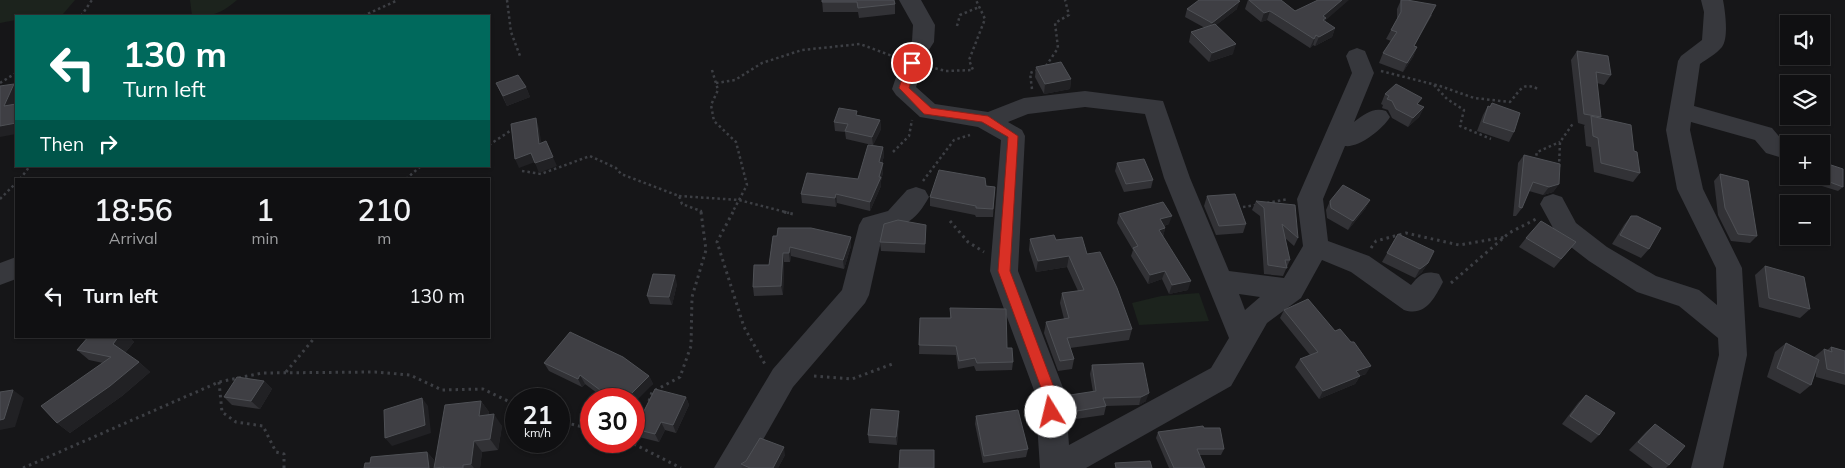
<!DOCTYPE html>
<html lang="en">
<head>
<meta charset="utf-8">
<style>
	body { margin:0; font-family:Mulish,sans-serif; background:#1e1e20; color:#f1f3f6; height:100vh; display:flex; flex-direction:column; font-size:19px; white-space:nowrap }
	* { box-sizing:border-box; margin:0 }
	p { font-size:16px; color:#9c9d9f }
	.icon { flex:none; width:28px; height:28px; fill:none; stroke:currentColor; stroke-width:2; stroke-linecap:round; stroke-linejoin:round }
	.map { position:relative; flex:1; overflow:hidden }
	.drawer { position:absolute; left:15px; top:178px; width:475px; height:160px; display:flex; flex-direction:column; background:#101012; border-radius:0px; box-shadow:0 1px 4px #0004,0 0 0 1px #303032 }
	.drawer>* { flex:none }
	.hud { position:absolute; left:15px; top:15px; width:475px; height:152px; border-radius:0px; box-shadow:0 1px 4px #0004,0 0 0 1px #303032; background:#00695c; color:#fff; overflow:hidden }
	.fabs { position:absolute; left:1780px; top:15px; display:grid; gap:10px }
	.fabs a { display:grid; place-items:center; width:50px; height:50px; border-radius:0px; background:#101012; box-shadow:0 1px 4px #0004,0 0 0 1px #303032; font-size:25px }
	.speed { position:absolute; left:505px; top:388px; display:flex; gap:10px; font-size:25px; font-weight:700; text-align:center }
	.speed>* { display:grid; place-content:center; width:65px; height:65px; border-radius:50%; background:#101012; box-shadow:0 1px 4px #0004,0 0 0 1px #303032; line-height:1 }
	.speed small { font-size:12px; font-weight:400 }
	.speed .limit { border:8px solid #d22; background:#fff; color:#111 }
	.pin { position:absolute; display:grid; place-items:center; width:42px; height:42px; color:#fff; margin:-21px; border:2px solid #fff; border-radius:50%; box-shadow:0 1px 5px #0007 }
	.me { position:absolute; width:55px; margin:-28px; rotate:351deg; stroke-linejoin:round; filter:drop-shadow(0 0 4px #0008) }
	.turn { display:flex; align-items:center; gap:18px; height:105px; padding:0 25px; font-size:22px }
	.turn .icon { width:65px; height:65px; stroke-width:2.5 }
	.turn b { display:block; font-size:35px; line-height:42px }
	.then { display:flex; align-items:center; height:48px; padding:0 25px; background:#0003; gap:10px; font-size:19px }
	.eta { display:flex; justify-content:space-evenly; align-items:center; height:85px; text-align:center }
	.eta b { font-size:30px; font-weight:600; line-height:35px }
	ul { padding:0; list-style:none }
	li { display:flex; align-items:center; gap:15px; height:65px; padding:0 25px }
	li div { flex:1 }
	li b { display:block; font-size:19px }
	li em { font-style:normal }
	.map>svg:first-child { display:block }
</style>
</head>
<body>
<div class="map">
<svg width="1845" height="468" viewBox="0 0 1845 468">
	<rect width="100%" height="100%" fill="#161618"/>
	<!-- green -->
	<g fill="#1c231d">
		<path d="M0,0H75L63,14L16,16V20L0,23Z"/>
		<path d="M190,0H237C220,14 214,16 192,16Z"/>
		<path d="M1199,293L1209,321L1139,325L1132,303L1161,296Z"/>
	</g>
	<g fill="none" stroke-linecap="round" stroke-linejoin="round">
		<!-- path-far1 -->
		<g stroke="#3d3f44" stroke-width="2.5" stroke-dasharray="2.5 3" stroke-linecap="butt">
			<path d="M507,0L511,32L520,56"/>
			<path d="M81,16L92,0"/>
			<path d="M363,16L398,0"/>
			<path d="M957,26L960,15L979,7"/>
			<path d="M1046,66L1058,48L1055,23L1069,15L1065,0"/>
			<path d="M930,67L946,71L973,70L969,60L985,19L976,0"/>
			<path d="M712,70L718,90L711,105L714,121L736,142L747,185L732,213"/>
			<path d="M1381,71L1440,86L1474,98L1510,102C1520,91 1522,81 1538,89"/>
			<path d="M0,83L16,73"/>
			<path d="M716,83L735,80L762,63L802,50L860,44L895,57"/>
			<path d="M1434,85L1447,99L1464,110L1460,126L1491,139"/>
			<path d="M1032,89L1030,73L1038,70"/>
			<path d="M489,145L513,129"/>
			<path d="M893,152L909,136L912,120"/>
			<path d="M1535,161L1537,152L1560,142"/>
			<path d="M1559,167L1560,142L1574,122"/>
			<path d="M522,171L541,174L590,156L616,168L621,174L679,196L682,204L701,211V213"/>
			<path d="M20,179L30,166"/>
			<path d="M406,179L421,166"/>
			<path d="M923,181L954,140L970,135"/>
			<path d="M679,196L739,200L789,213"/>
			<path d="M0,199L16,183"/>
			<path d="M1267,203L1288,199"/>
			<path d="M1243,207L1256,205"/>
		</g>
		<!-- path -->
		<g stroke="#3d3f44" stroke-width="3" stroke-dasharray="2.5 4" stroke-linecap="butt">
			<path d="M733,212L717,242L744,327L766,366"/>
			<path d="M784,212L793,214"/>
			<path d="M950,221L968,242L984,252"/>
			<path d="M1371,248L1376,241L1406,233L1459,245L1506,237"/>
			<path d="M1451,283L1509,233L1536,219L1539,220"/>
			<path d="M286,372L316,336"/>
			<path d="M814,376L852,379L895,363"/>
			<path d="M219,382L222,412L236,422L263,426L276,452L284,454V468"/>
			<path d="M649,401L652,392L680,377L691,346L692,297L706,250L701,212"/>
			<path d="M634,420L647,410"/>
			<path d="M559,421L591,429"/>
			<path d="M628,441L681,468"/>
			<path d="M23,468L219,382L262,373L375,372L410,375L442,390L483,389L516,405"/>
		</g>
		<!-- minor -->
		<g fill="#37383d" fill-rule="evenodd">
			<path d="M899,0H921L935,25L934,42L927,53L916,87L935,104L988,112L1024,98L1085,91L1163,101L1190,178L1229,271L1284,278L1303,246L1297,199L1352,73L1346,56L1349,51L1357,48L1365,51L1374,73L1354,122C1365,114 1373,107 1386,111L1390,117C1383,129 1359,148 1345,146L1323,199L1328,241L1369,256L1411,285C1420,274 1425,270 1439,274L1443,282C1434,299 1425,317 1404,310L1351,272L1322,260L1301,298L1267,323L1231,386L1086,468H1040L1035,393L990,271L1001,140L978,127L920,117L896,95L892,89L905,51L912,41L913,25ZM1085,107L1145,114L1164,178L1229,338L1211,368L1069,445L1065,393L1018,271L1025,136L1022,130L1008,122L1028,114ZM1239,294L1260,297L1245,310Z"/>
			<path d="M1701,0H1723C1725,10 1729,38 1722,47C1716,54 1707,59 1700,64L1694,106L1772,128L1783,141L1795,144H1789V160L1766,153L1755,140L1691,122L1690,130L1703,189L1742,268L1747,355L1723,468H1691L1719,355L1718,338L1679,306L1637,292L1589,261L1558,237L1540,204L1544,197L1553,194L1562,197L1576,223L1607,247L1656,276L1699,290L1717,305L1716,268L1677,189L1666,130L1678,61L1681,56L1702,40L1704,12Z"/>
			<path d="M916,187L925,190L929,197C917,219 906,226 883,232L869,295L865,303L793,387L747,468H714L773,369L842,290L859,225L863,218L888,211L907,190Z"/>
			<path d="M16,257V279L0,285V263Z"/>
		</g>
	</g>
	<!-- wall -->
	<g fill="#323236">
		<path d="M822,0L895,4V14L859,18L858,12H823Z"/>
		<path d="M1248,0H1281L1295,11L1326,20L1325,21L1335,28L1332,37L1315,46L1313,45L1310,48L1267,20L1261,22L1245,9Z"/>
		<path d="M1401,0H1407L1432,15L1414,46L1417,47L1413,57L1403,72L1379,63L1383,53L1391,41L1386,39L1397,19V9Z"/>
		<path d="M1187,9H1237L1216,25L1233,54L1209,62L1189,42L1191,32L1205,28L1185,17Z"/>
		<path d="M1577,51L1611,75L1604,85L1597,83L1601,117L1600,118L1634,151L1640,173L1633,182L1594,172L1591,147L1586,146L1584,126L1585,125L1578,123L1571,60Z"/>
		<path d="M1036,67L1071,79L1070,89L1044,94L1035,77Z"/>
		<path d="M496,83L526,87L530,97L507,106Z"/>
		<path d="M1385,94L1419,105L1424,107L1419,117L1408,127L1392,118L1388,110L1382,108L1383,105L1381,104Z"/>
		<path d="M1492,103L1514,132L1509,142L1477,131L1483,115L1488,106H1490Z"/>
		<path d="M858,115L880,120L881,129L873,145L883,147L884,156L882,163L883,172L881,181V186L870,211L837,203L836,207L802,203L801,194L858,179L872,145L846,139L845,132L835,131L834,122Z"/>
		<path d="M1524,155L1559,184L1553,192L1543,195L1529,191L1522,208L1516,216H1513L1518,163Z"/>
		<path d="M1117,163L1153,180L1151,188L1124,192L1115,171Z"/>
		<path d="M1828,164L1843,187L1838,191L1822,186L1823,168Z"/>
		<path d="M1720,174L1757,236L1750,243L1731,241L1718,215L1714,181Z"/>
		<path d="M986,186L995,187L993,217H976L975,215L930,206V197Z"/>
		<path d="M1207,196L1246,224L1243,233L1216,235L1204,206Z"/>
		<path d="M1370,200L1365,209L1348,230L1327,218L1326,210L1330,201Z"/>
		<path d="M1256,201L1298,238L1294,246L1285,238L1290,260L1283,276L1264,274L1260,216L1252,210Z"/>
		<path d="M1119,214L1169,224L1164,226L1165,228L1163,237L1188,290L1169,294L1162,279L1148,284L1131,256L1133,250L1117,223Z"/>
		<path d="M1631,216L1649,249L1641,258L1612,244L1624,225Z"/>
		<path d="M926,225L925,253L881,251L880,242Z"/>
		<path d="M1398,234L1428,263L1422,272L1415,278L1382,262Z"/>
		<path d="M773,236L851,246L844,269L791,256L790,262H784L783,295L754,296L753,287L769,265Z"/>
		<path d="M1526,238L1576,242L1554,268L1519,247Z"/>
		<path d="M1030,239L1056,240L1087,254L1132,329L1129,340L1070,348L1074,359L1072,369L1058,371L1044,333L1046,322L1064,319L1060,303L1062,293L1078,291L1067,267L1036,272L1029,250Z"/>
		<path d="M1765,266L1810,309L1800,318L1759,307L1755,275Z"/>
		<path d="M677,284L672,305L650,304L647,296Z"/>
		<path d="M950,308L1007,348L1013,362L1012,370L976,371L974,366L958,369L956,355L919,354L920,318H950Z"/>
		<path d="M1284,310L1366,374L1360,376L1355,384L1319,399L1295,367L1300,359L1310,355L1280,318Z"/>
		<path d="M89,336H132L131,339L134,342L125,353L139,362L150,372L122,396L70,433L57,423L103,363L89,360L77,350Z"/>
		<path d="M1786,343L1814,357L1824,349L1827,350L1831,347L1845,351V385L1816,377V372L1811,385L1800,394L1767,377L1775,352Z"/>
		<path d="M544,363L649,376L653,384L634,399H605L585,384L582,387L549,371Z"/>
		<path d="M1143,363L1146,401L1139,405L1106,406L1104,415L1069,420L1068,404L1070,395L1093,392L1090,374L1092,365Z"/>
		<path d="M264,381L272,389L260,409L232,405L224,397Z"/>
		<path d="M1586,395L1599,435L1591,443L1562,424L1578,403Z"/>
		<path d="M686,397L689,405L676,433L665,430L659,442L639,437L635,429Z"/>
		<path d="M481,401L489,412V415L502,426L498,450L482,452L480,468H364L370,463L427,452L434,460V466Z"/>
		<path d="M899,411V419L897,445L869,443L868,435Z"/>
		<path d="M976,416L1028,449L1026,457L983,463L975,424Z"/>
		<path d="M1655,424L1669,465L1666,468H1653L1629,450L1646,432Z"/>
		<path d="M1204,428L1224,449L1221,455H1199L1205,468H1169L1156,438L1158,432Z"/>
		<path d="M785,455L778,468H742L741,464L746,461Z"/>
	</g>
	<!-- shaded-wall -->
	<g fill="#212124">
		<path d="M1342,0H1349L1326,20L1323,28V16Z"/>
		<path d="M1240,1L1237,9L1210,30L1212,23Z"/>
		<path d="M1270,11L1267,20L1261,22L1264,13Z"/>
		<path d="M1335,28L1332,37L1315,46L1319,37Z"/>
		<path d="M1316,35L1313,45L1310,48L1314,39Z"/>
		<path d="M1236,44L1233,54L1209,62L1212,53Z"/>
		<path d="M1417,47L1413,57L1403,72L1407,63Z"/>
		<path d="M1071,79L1070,89L1044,94L1045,84Z"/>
		<path d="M14,84L16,87V108L4,106Z"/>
		<path d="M526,87L530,97L507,106L503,96Z"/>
		<path d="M1424,107L1419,117L1408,127L1413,118Z"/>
		<path d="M536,118L539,128L543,153L539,144Z"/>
		<path d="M880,120L881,129L873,145L872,137Z"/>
		<path d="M16,123V134L0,137V126Z"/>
		<path d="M883,147L884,156L879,172V162Z"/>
		<path d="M531,153L535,162L519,168L515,159Z"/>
		<path d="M553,157L557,166L539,173L535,163Z"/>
		<path d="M883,163V172L881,181V186L870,211V202L879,177Z"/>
		<path d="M1559,184L1553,192L1543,195L1549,187Z"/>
		<path d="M836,194L837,203L836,207L835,198Z"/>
		<path d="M1370,200L1365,209L1348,230L1353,221Z"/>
		<path d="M1172,216L1169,224L1157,228L1160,219Z"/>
		<path d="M1165,228L1163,237L1159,230Z"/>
		<path d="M851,237V246L844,269L843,260Z"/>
		<path d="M790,247L791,256L790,262L789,253Z"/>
		<path d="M783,253L784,262L783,295L781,286Z"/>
		<path d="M1069,256L1067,267L1036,272L1038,261Z"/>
		<path d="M1428,263L1422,272L1415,278L1420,269Z"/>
		<path d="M1165,271L1162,279L1148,284L1150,275Z"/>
		<path d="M675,275L677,284L672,305L669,297Z"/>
		<path d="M1191,281L1188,290L1169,294L1172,285Z"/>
		<path d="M119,336H132L131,339L134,342L124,354L113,344Z"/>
		<path d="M139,362L150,372L122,396L70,433L57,423Z"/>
		<path d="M1371,366L1366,374L1351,378L1356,371Z"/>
		<path d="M580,375L585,384L582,387L578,379Z"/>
		<path d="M649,376L653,384L634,403V399H626Z"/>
		<path d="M1360,376L1355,384L1319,399L1323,391Z"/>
		<path d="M264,381L272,389L260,409L251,401Z"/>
		<path d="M13,390L24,398L15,427L0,430V420Z"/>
		<path d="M1149,393L1146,401L1139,405L1141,397Z"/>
		<path d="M686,397L689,405L676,433L673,425Z"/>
		<path d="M422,398L428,406L431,433L392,446L385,438Z"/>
		<path d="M481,401L489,412L487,428L479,416Z"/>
		<path d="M899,411V419L897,445L896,437Z"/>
		<path d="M494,414L502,426L498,450L490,439Z"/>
		<path d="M661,422L665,430L659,442L655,434Z"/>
		<path d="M474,441L482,452L480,468H474L471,464Z"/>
		<path d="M784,447L785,455L778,468H773Z"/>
		<path d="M427,452L434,460V468H429Z"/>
	</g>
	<!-- building -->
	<g fill="#3f3f44" stroke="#4f5156">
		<path d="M822,0H894L895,4L858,8L857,2H822Z"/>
		<path d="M1199,0H1237L1240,1L1212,23L1187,9Z"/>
		<path d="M1249,0H1281L1295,11L1318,0H1342L1323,16L1326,18L1323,20L1335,28L1319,37L1316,35L1314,39L1270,11L1264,13Z"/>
		<path d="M1401,0H1407L1436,5L1414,46L1417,47L1407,63L1383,53L1397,32L1391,30L1401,12Z"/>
		<path d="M1215,24L1236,44L1212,53L1191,32Z"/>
		<path d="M1577,51L1608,56L1611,75L1596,72L1601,117L1584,114Z"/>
		<path d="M1061,62L1071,79L1045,84L1036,67Z"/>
		<path d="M518,75L526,87L503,96L496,83Z"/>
		<path d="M14,84L4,106L16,104V123L0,126V86Z"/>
		<path d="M1396,84L1422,98L1417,104L1424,107L1413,118L1396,109L1392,101L1387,99L1389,96L1385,94Z"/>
		<path d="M1492,103L1520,113L1514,132L1483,122L1488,106L1490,107Z"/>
		<path d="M839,108L857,111L856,115L880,120L872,137L845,131L848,124L834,122Z"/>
		<path d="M1591,116L1631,125L1634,151L1637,152L1640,173L1601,163L1598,138L1593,136Z"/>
		<path d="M536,118L539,144L546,141L553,157L535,163L531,153L515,159L511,124Z"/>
		<path d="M868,145L883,147L879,162L883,163L879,177H881L870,202L836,194L835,198L801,194L807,173L858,179Z"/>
		<path d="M1524,155L1560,164L1559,184L1549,187L1533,182L1522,208L1519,207Z"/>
		<path d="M1144,159L1153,180L1126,184L1117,163Z"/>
		<path d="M1828,164L1843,169V187L1827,181Z"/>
		<path d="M939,170L985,178L986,186L995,187L993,209L976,208V206L930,197Z"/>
		<path d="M1720,174L1748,181L1757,236L1738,234L1725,208Z"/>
		<path d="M1343,185L1370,200L1353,221L1331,208L1330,201Z"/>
		<path d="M1235,194L1246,224L1219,226L1207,196Z"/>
		<path d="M1256,201L1295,205L1298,238L1282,224L1290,260H1285L1287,268L1268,265L1264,208Z"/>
		<path d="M1163,202L1172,216L1160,219L1165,228L1159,230L1191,281L1172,285L1165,271L1150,275L1133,248L1138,246L1119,214Z"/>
		<path d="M1631,216H1637L1661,228L1649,249L1620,235Z"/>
		<path d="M898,220L926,225L925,244L880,242L884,224Z"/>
		<path d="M1541,221L1576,242L1561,259L1526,238Z"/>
		<path d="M778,228H811L851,237L843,260L790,247L789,253H783L781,286L753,287L754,265H769L773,236H777Z"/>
		<path d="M1398,234L1434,251L1428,263L1420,269L1387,253Z"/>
		<path d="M1054,235L1056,240L1082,237L1087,254L1100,252L1117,288L1132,329L1067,338L1074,359L1060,361L1046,322L1069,318L1062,293L1084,290L1069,256L1038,261L1030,239Z"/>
		<path d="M1765,266L1804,277L1810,309L1769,298Z"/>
		<path d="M653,274L675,275L669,297L647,296Z"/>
		<path d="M1308,299L1335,331L1340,329L1351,342H1354L1371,366L1356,371L1360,376L1323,391L1300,359L1318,352L1284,310Z"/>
		<path d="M950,308L1006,309L1007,348H1012L1013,362L977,363L975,358L959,361L956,346L919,345L920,318H951Z"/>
		<path d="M570,332L623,357L649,376L626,399H612L580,375L578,379L544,363Z"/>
		<path d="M89,336H119L113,344L139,362L110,386L57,423L41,406L111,357L77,350Z"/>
		<path d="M1786,343L1819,360L1811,385L1777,368Z"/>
		<path d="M1831,347L1845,351V374L1827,369L1824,349L1832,352Z"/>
		<path d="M1143,363L1149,393L1141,397L1103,398L1106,406L1071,412L1070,395L1096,391L1092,365Z"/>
		<path d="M237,377L264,381L251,401L224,397Z"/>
		<path d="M655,389L686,397L673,425L661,422L655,434L635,429Z"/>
		<path d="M13,390L4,419L0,420V392Z"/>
		<path d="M1586,395L1615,413L1599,435L1570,416Z"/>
		<path d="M422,398L425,425L385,438L384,410Z"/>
		<path d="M481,401L479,416L494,414L490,439L474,441L471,464L463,465V468H443L444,467L434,468L445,405Z"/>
		<path d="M871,409L899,411L896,437L868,435Z"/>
		<path d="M1018,410L1028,449L984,456L976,416Z"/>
		<path d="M1655,424L1685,446L1669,465L1638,442Z"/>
		<path d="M1203,426L1204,428H1220L1224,449H1197L1205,468H1174L1158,432Z"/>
		<path d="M760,438L784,447L773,468H750L741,464L746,461Z"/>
		<path d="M900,450H934V468H899Z"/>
		<path d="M427,452L429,468H364L365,463H370L371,457Z"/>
		<path d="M1150,461L1152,468H1116L1115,463Z"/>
	</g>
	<!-- route -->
	<path fill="#d93025" stroke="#8d1f18" d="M912,60L917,63L909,88L931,108L988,116L1018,136L1010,271L1056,393L1058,412L1056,416L1051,417L1047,416L1043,393L998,271L1008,137L982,122L924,114L899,88L907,63Z"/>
</svg>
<div class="fabs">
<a><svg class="icon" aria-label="sound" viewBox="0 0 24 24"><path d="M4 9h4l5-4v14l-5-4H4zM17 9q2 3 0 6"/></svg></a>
<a><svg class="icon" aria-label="layers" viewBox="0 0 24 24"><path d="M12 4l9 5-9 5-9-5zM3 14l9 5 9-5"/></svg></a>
<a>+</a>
<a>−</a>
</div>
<div class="speed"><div>21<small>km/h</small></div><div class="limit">30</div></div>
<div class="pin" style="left:912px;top:63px;background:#d93025"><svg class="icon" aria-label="arrive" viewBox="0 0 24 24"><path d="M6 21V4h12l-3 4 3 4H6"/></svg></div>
<svg class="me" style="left:1051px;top:412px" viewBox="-20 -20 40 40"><circle r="19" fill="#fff"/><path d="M0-13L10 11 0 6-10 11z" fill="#d93025"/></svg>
<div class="hud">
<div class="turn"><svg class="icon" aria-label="left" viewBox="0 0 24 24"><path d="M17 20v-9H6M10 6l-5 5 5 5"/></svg><div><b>130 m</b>Turn left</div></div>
<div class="then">Then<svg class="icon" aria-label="right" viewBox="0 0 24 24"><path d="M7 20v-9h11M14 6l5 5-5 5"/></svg></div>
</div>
<section class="drawer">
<div class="eta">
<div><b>18:56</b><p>Arrival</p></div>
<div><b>1</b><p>min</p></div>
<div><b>210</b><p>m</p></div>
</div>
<ul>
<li><svg class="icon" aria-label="left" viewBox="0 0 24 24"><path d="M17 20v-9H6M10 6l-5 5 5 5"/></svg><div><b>Turn left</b></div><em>130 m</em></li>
</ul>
</section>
</div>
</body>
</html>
